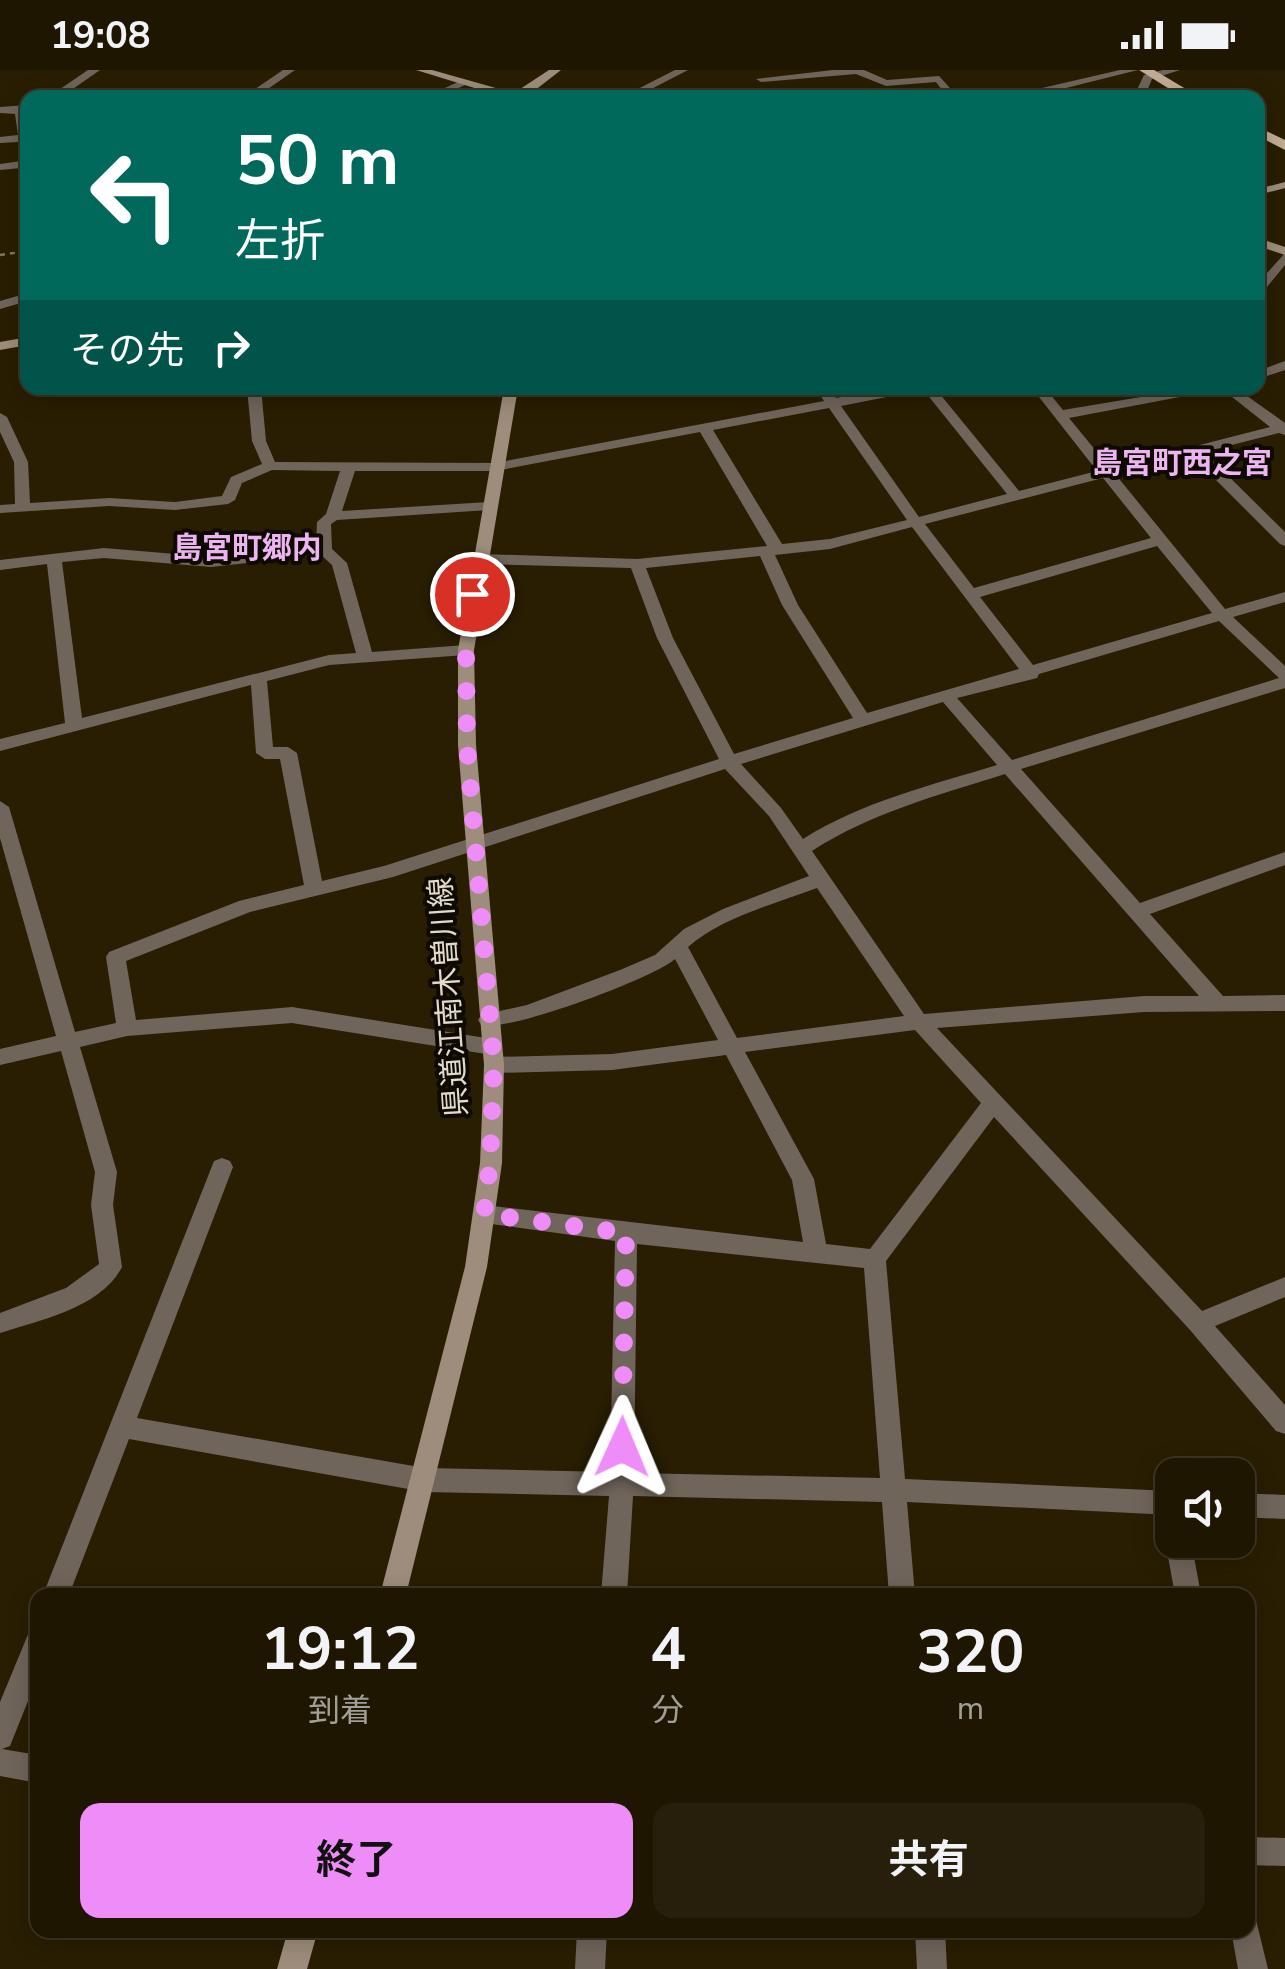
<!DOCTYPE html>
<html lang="ja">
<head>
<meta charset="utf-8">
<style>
	body { margin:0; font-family:"Nunito Sans","Noto Sans JP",sans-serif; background:#271f0c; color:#f1f3f6; height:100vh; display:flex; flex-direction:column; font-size:38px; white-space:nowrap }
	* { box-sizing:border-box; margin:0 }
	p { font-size:32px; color:#a19f99 }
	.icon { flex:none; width:55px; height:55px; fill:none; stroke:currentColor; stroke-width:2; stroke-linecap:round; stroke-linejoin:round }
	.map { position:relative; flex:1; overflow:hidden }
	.side { position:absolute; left:30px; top:1518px; width:1225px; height:350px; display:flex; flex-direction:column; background:#1f1602; border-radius:20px; box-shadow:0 5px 25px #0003,0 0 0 2px #3c3524 }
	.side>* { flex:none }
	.top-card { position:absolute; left:20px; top:20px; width:1245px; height:305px; border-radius:20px; box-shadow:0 5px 25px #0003,0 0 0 2px #3c3524; background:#00695c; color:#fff; overflow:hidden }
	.fabs { position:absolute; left:1155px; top:1388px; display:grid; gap:20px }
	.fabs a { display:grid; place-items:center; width:100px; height:100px; border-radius:20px; background:#1f1602; box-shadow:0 5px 25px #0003,0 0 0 2px #3c3524; font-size:50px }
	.pin { position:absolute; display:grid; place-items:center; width:85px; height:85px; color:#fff; margin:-42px; border:5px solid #fff; border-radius:50%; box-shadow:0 2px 10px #0007 }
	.me { position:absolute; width:110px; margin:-55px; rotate:1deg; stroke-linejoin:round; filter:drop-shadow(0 0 8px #0008) }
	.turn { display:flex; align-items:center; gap:35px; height:210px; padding:0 50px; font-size:45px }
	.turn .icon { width:130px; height:130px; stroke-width:2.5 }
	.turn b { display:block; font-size:70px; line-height:85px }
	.then { display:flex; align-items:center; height:95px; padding:0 50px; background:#0003; gap:20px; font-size:38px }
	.eta { display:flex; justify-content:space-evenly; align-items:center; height:170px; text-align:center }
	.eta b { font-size:60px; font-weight:700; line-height:70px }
	.cta { display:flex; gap:20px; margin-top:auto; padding:20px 50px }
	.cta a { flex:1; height:115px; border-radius:20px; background:#ee8cf8; color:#111; font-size:40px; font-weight:700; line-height:115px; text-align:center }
	.cta a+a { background:#271f0c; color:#f1f3f6 }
	.status { display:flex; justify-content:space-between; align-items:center; height:70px; padding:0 50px; background:#1f1602; direction:ltr }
	.status svg { height:28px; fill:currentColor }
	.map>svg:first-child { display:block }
</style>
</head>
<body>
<div class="status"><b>19:08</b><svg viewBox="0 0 49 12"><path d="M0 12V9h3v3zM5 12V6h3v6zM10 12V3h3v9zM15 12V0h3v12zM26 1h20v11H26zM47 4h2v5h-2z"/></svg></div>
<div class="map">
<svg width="1285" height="1899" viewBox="0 0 1285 1899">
	<rect width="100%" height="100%" fill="#291e02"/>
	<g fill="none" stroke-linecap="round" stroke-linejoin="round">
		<!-- path -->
		<path stroke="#827963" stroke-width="2.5" stroke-dasharray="5 5" stroke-linecap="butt" d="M0,185L28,181"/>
		<!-- street -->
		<g fill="#70655b" fill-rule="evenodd">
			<path d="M88,0H100L60,28H47Z"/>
			<path d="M283,0H295L255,28H242Z"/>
			<path d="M675,0H688L634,28H620Z"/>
			<path d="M833,0H864L887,10L939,6L959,28H948L936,12L886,16L856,4L761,12L756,9Z"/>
			<path d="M1120,0H1138L1042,24L959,28L1042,18Z"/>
			<path d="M1163,0H1180L1152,9L1144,28H1133L1144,5Z"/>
			<path d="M458,12L467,14L438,28H423Z"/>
			<path d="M28,35L26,43L28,108L22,105L21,98L0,100V94L21,91L18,72L0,73V67L18,65L15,44L0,43V37Z"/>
			<path d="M1285,183V195L1262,223L1258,224V213Z"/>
			<path d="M28,223V231L0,239V231Z"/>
			<path d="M1285,291V300L1258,309V301Z"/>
			<path d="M247,318H261L266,371L275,392L495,393L824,331L816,318H828L836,328L893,318H918L912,322L841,336L919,447L1007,424L922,318H935L1019,421L1097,401L1032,318H1045L1063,340L1195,318H1236L1285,353V365L1279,363L1204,382L1285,462V476L1280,474L1191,385L1116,405L1225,539L1285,522V532L1233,547L1285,596V618L1021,699L1140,833L1285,782V795L1150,844L1223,926L1285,925V941L1144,942L937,958L1202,1241L1285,1207V1227L1215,1256L1285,1335V1364L1276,1361L1190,1260L994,1047L886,1191L905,1409L1172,1421V1445L907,1432L915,1525H889L882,1432L633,1426L627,1525H601L609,1426L425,1422L129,1369L69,1525H43L214,1091L222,1088L230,1091L233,1097L137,1348L425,1398L610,1402L615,1171L484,1153L476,1151L473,1144L476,1137L484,1135L803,1172L792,1110L726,985L612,1000L494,1003L487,1001L484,995L487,989L494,987L612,984L718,970L675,889C654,908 507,963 481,955L478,950L481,945L527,935L620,900L655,885L684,859L723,839L809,806L769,746L725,699L393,807L250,842L126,891L136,950L292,937L492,969L499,971L502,977L499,983L492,985L292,953L127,966L80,977L117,1102L113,1135L122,1197C101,1238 40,1250 0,1263V1243L66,1218L99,1194L91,1135L95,1102L61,981L0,995V979L56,966L0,768V731L9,737L75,962L116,953L106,887L109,882L239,831L304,815L280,689H265L256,683L251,615L0,681V669L65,653L47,494L0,500V490L104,478L211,487L316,476L317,452L326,444L340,401L272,400L242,413L235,430L228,434L175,440L109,436L0,443V435L15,434L14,392L0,362V343L7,347L28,392L30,433L109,428L175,432L222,426L231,407L262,394L252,371ZM1222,319L1270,357L1110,398L1069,348ZM829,338L907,450L830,469L782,474L713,360ZM700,362L767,476L637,489L481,484L473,489L481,494L631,498L657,568L719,689L384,796L322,811L297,683L288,677H273L267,611L329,595L466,585L474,580L466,575L372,582L347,493L332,479L331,454L337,450L489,440L496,436L489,432L342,441L355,401H495ZM1103,408L1151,468L974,518L925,454ZM912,457L1019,599L867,643L798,535L775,485L830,479ZM1157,476L1212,543L1033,595L980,527ZM321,485L332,495L356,583L329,585L82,648L62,492L104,488L211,497ZM760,486L782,535L853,648L734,684L673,568L646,498ZM1219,551L1279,608L1012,690L957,628L1037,608L1039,604ZM943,632L997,695C932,715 861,732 803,769L781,738L741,694ZM1005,704L1199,926H1144L924,944L812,781C870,743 939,725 1005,704ZM817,818L904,946L737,968L688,877C722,847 775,834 817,818ZM915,960L981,1033L870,1179L826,1174L814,1109L745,982ZM637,1174L864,1198L880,1408L634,1403Z"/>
			<path d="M1238,1423L1285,1425V1449L1238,1447Z"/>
			<path d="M1172,1460V1470H1191L1201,1525H1175L1165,1470Z"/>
			<path d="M38,1558V1606L10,1676L2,1679L38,1685V1713L0,1706V1632L29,1562Z"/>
			<path d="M1248,1767L1285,1768V1796L1248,1795Z"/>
			<path d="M1248,1846L1256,1850L1268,1899H1238L1231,1860H1248Z"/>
			<path d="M577,1860H607L605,1899H575Z"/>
			<path d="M915,1860H945L947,1899H917Z"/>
		</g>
		<!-- secondary -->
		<g fill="#9e8d7c" fill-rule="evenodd">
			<path d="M416,0H432L514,23L549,0H561L525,28H507Z"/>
			<path d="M1285,112V118L1258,125V119Z"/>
			<path d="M1258,168L1285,177V185L1258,176Z"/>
			<path d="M28,267V275L0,280V272Z"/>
			<path d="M504,318H518L474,580L476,675L504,995L502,1093L487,1197L406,1525H380L465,1197L480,1093L484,995L458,675V580Z"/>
			<path d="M288,1860H318L307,1899H277Z"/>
		</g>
		<!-- primary -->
		<g fill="#c1ac96" fill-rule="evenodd">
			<path d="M1139,0H1154L1201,28H1184Z"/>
			<path d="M1258,57L1285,70V80L1258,66Z"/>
		</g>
	</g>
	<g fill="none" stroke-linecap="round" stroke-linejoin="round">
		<!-- route -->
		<path stroke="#ee8cf8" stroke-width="18" stroke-dasharray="0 32.4" d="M472,524L466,580L467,676L494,995L490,1093L484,1144L626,1163L622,1377"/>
	</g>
	<g text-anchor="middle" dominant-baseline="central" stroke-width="8" stroke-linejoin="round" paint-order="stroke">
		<!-- far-quarter labels -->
		<g font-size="30" font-weight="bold" fill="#ecb5f1" stroke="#0e0901">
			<text x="1182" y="393">島宮町西之宮</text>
			<text x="247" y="478">島宮町郷内</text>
		</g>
		<!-- street labels -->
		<g font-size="30" fill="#e2dbcb" stroke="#0e0901">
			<text transform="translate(449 927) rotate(-94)">県道江南木曽川線</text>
		</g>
	</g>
</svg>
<div class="fabs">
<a><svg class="icon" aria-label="sound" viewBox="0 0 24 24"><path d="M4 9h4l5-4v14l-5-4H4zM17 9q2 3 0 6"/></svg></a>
</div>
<div class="pin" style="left:472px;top:524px;background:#d93025"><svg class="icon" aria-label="arrive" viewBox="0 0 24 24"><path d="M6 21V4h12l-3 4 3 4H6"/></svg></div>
<svg class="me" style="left:622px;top:1377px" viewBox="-20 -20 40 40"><path d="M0-17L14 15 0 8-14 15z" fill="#ee8cf8" stroke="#fff" stroke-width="4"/></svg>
<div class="top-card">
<div class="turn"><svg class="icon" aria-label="left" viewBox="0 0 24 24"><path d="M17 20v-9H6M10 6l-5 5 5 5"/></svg><div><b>50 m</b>左折</div></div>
<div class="then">その先<svg class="icon" aria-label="right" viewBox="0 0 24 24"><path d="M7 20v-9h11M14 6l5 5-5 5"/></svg></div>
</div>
<section class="side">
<div class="eta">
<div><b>19:12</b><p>到着</p></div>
<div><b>4</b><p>分</p></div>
<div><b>320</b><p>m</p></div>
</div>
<div class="cta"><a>終了</a><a>共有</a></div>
</section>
</div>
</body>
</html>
